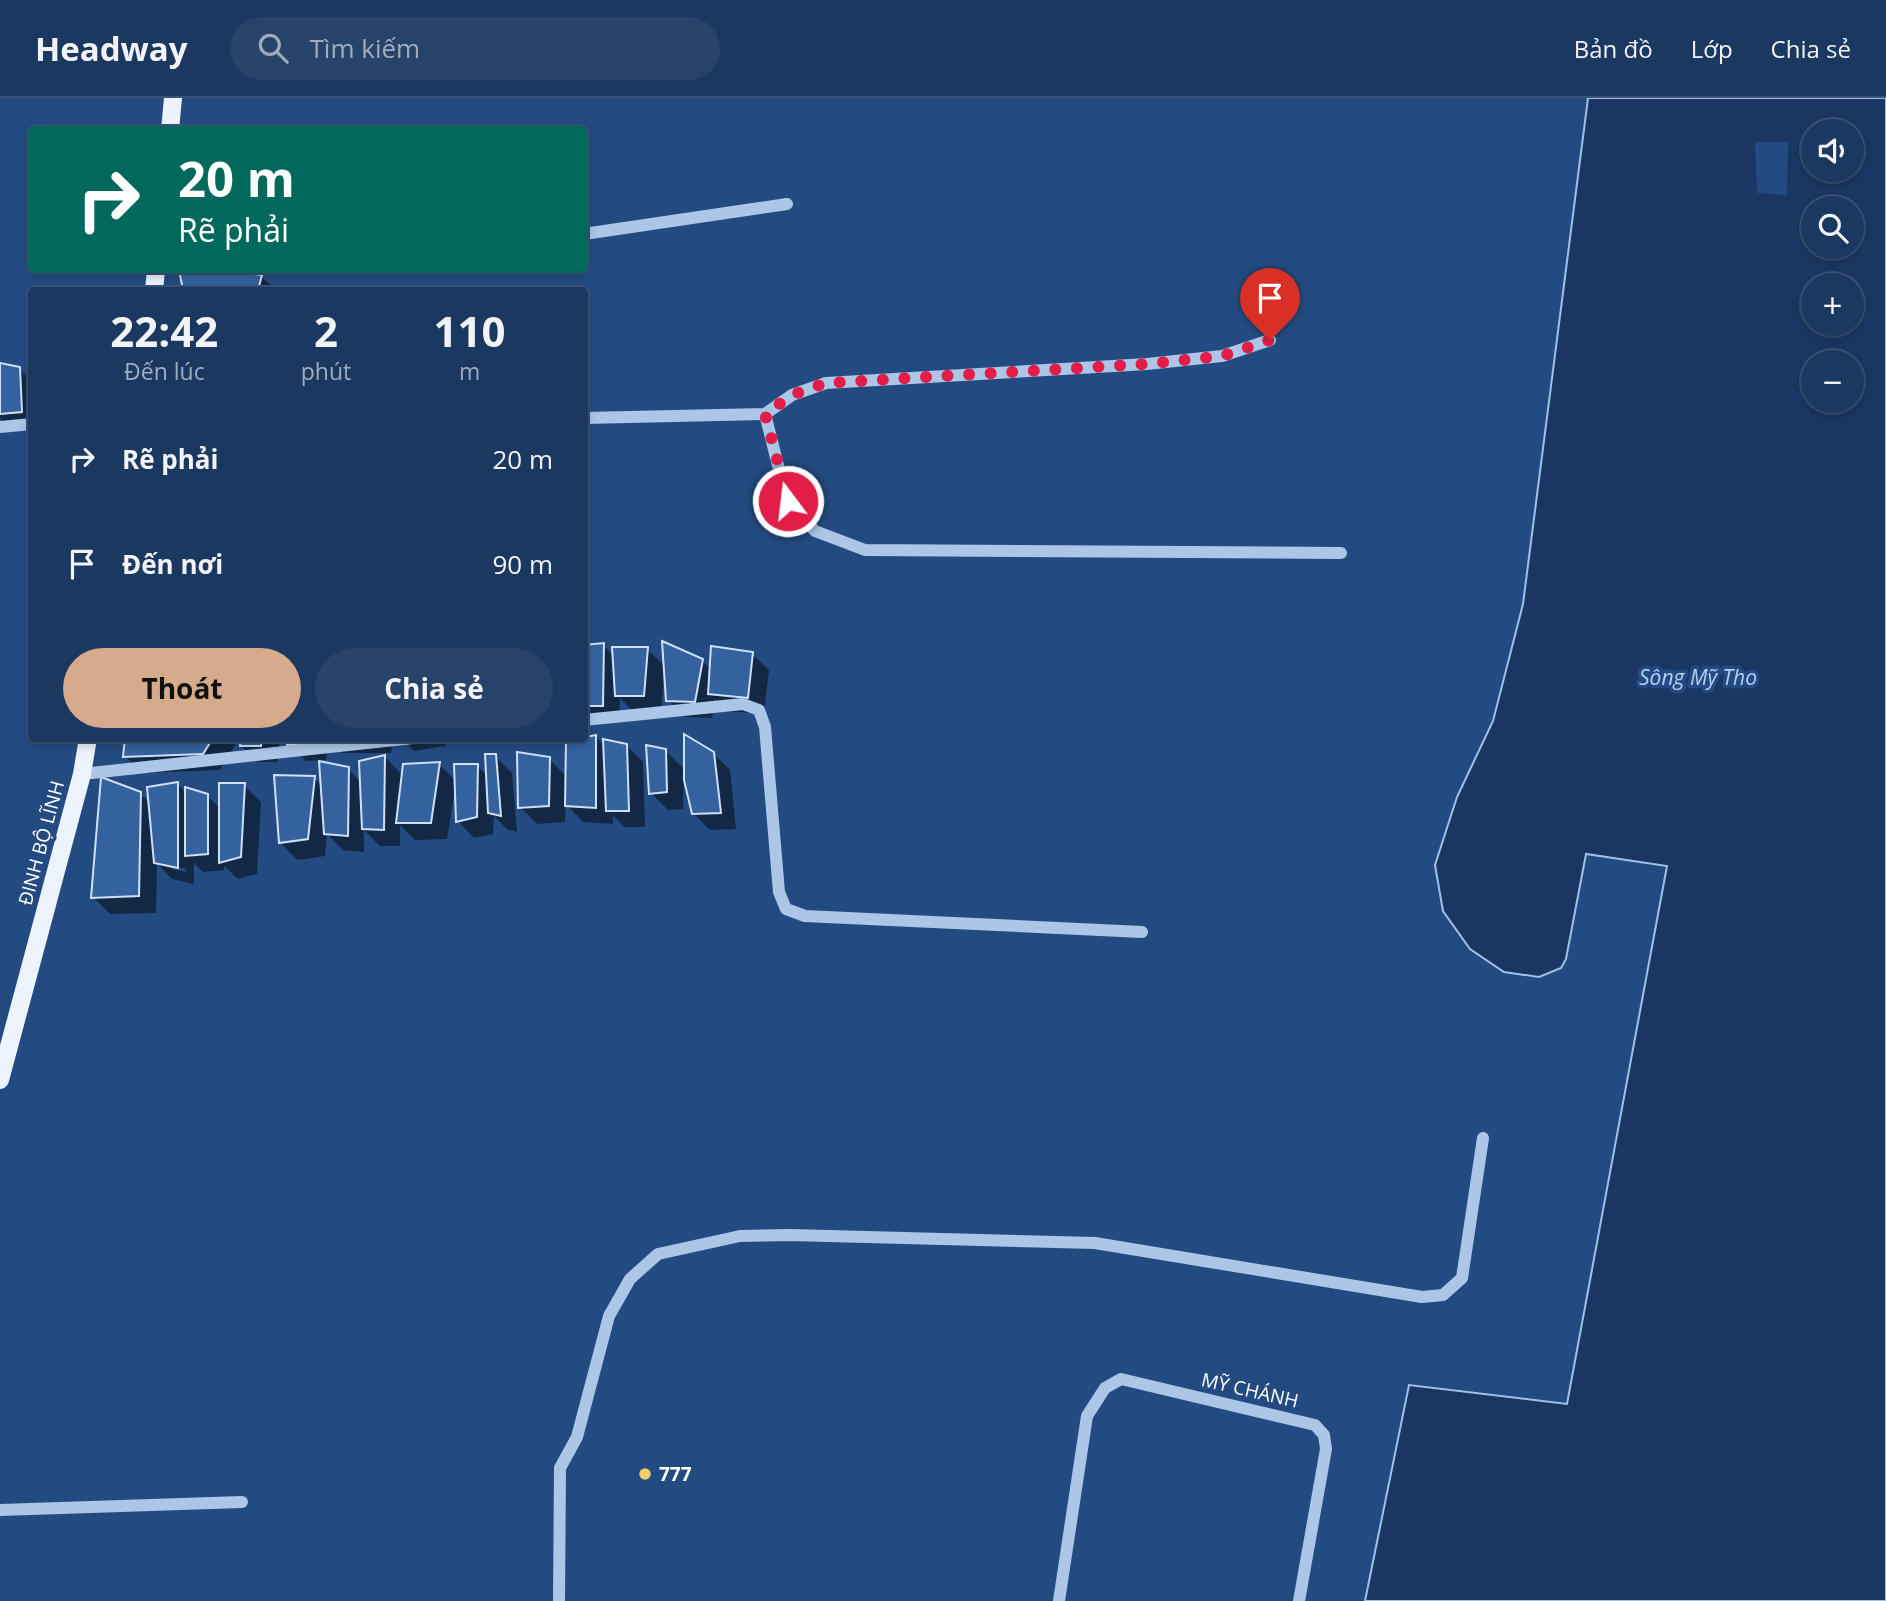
<!DOCTYPE html>
<html lang="vi">
<head>
<meta charset="utf-8">
<style>
	body { margin:0; font-family:"Open Sans",sans-serif; background:#28436a; color:#f1f3f6; height:100vh; display:flex; flex-direction:column; font-size:26px; white-space:nowrap }
	* { box-sizing:border-box; margin:0 }
	p { font-size:23px; color:#a0acbd }
	.icon { flex:none; width:38px; height:38px; fill:none; stroke:currentColor; stroke-width:2; stroke-linecap:round; stroke-linejoin:round }
	.map { position:relative; flex:1; overflow:hidden }
	.sheet { position:absolute; left:28px; top:189px; width:560px; height:455px; display:flex; flex-direction:column; background:#1b3861; border-radius:7px; box-shadow:0 4px 10px #0003,0 0 0 2px #395276 }
	.sheet>* { flex:none }
	.guide { position:absolute; left:28px; top:28px; width:560px; height:147px; border-radius:7px; box-shadow:0 4px 10px #0003,0 0 0 2px #395276; background:#00695c; color:#fff; overflow:hidden }
	.controls { position:absolute; left:1801px; top:21px; display:grid; gap:14px }
	.controls a { display:grid; place-items:center; width:63px; height:63px; border-radius:50%; background:#1b3861; box-shadow:0 4px 10px #0003,0 0 0 2px #395276; font-size:35px }
	.pin { position:absolute; display:grid; place-items:center; width:60px; height:60px; color:#fff; margin:-72px -30px; border-radius:50% 50% 50% 0; rotate:-45deg; box-shadow:0 0 7px #0007 }
	.pin .icon { rotate:45deg }
	.me { position:absolute; width:77px; margin:-38px; rotate:345deg; stroke-linejoin:round; filter:drop-shadow(0 0 5px #0008) }
	.turn { display:flex; align-items:center; gap:24px; height:147px; padding:0 35px; font-size:32px }
	.turn .icon { width:91px; height:91px; stroke-width:2.5 }
	.turn b { display:block; font-size:49px; line-height:60px }
	.eta { display:flex; justify-content:space-evenly; align-items:center; height:119px; text-align:center }
	.eta b { font-size:42px; font-weight:700; line-height:49px }
	.primary-button { display:flex; gap:14px; margin-top:auto; padding:14px 35px }
	.primary-button a { flex:1; height:80px; border-radius:42px; background:#d6ab8b; color:#111; font-size:28px; font-weight:700; line-height:80px; text-align:center }
	.primary-button a+a { background:#28436a; color:#f1f3f6 }
	ul { padding:0; list-style:none }
	li { display:flex; align-items:center; gap:21px; height:105px; padding:0 35px }
	li div { flex:1 }
	li b { display:block; font-size:26px }
	li em { font-style:normal }
	header { display:flex; align-items:center; gap:42px; box-sizing:border-box; height:98px; padding:0 35px; background:#1b3861; border-bottom:2px solid #395276 }
	header strong { font-size:33px }
	nav { display:flex; gap:38px; margin-inline-start:auto; font-size:24px }
	.search { width:490px; height:63px; background:#28436a; display:flex; align-items:center; gap:18px; box-sizing:border-box; padding:0 24px; border-radius:38px; color:#a0acbd; font-size:26px }
	.map>svg:first-child { display:block }
</style>
</head>
<body>
<header>
<strong>Headway</strong>
<div class="search"><svg class="icon" aria-label="search" viewBox="0 0 24 24"><circle cx="10" cy="10" r="6"/><path d="M15 15l6 6"/></svg>Tìm kiếm</div>
<nav><a>Bản đồ</a><a>Lớp</a><a>Chia sẻ</a></nav>
</header>
<div class="map">
<svg width="1886" height="1503" viewBox="0 0 1886 1503">
	<rect width="100%" height="100%" fill="#244b81"/>
	<!-- water -->
	<path fill="#193762" stroke="#a0c0e8" stroke-width="2" fill-rule="evenodd" d="M1588,0H1886V1503H1365L1409,1287L1567,1306L1667,768L1586,756L1566,861L1561,870L1539,879L1504,874L1470,851L1443,813L1435,767L1457,699L1493,623L1523,506ZM1813,33H1852V72H1813ZM1813,110H1852V149H1813ZM1813,187H1852V226H1813ZM1813,264H1852V303H1813Z"/>
	<!-- pier -->
	<path fill="#244b81" d="M1755,44H1788L1787,97L1757,95Z"/>
	<!-- shadow -->
	<g fill="#0007" fill-rule="evenodd">
		<path d="M181,172L262,179L276,192H185Z"/>
		<path d="M0,267L19,271L32,284V331L12,332L0,320Z"/>
		<path d="M603,547L615,559L647,551L666,569L702,562L711,572L752,556L769,572L764,616L726,613L715,601L712,620L685,619L668,602L664,575L661,614H634L620,600L619,624L584,625V549Z"/>
		<path d="M596,639L605,648L626,647L643,664L645,729H624L613,717V726L583,724L566,706L565,724L537,726L520,709L549,661L567,679Z"/>
		<path d="M127,640H238L239,641L220,672L142,675L125,658Z"/>
		<path d="M242,640H280L277,664H258L241,648Z"/>
		<path d="M288,640H393L391,655H342L329,642L326,662L306,663L289,646Z"/>
		<path d="M402,640H447L445,648L414,653Z"/>
		<path d="M666,653L686,673L713,655L730,672L736,731L710,732L693,715L684,675L683,711L668,712L651,695Z"/>
		<path d="M495,658L512,675L517,734L507,731L494,718L493,736L474,740L458,723L455,691L447,741L415,742L400,727V748H380L364,732V754L343,752L327,736L325,758L297,762L281,745L314,680L323,688L348,671L361,684L385,659L403,678L439,666L456,683L477,668L488,678Z"/>
		<path d="M177,686L187,696L207,698L221,711L244,687L261,704L257,776L238,781L224,768V772L203,774L194,765V786L172,781L157,765L156,815L110,816L93,799L140,696L151,706ZM169,767L186,771V774L169,770Z"/>
	</g>
	<!-- building -->
	<g fill="#34629e" stroke="#cfe0f6" stroke-width="2">
		<path d="M179,172H219L262,177L258,192H183Z"/>
		<path d="M0,265L20,269L22,314L0,316Z"/>
		<path d="M662,543L703,561L695,604L666,603Z"/>
		<path d="M604,545L603,608H584V547Z"/>
		<path d="M711,548L753,554L748,600L708,596Z"/>
		<path d="M612,549H648L644,598H615Z"/>
		<path d="M684,636L714,654L721,715L692,716L684,682Z"/>
		<path d="M596,637V710L565,708L566,643Z"/>
		<path d="M125,640H213L203,656L123,659Z"/>
		<path d="M240,640H262L261,648H240Z"/>
		<path d="M287,640H311L310,646L287,647Z"/>
		<path d="M603,641L627,646L629,713H606Z"/>
		<path d="M646,647L666,651L667,694L649,696Z"/>
		<path d="M517,654L550,659L549,708L518,710Z"/>
		<path d="M485,656H496L501,718L488,715Z"/>
		<path d="M385,657L384,732L362,731L359,663Z"/>
		<path d="M319,663L349,669L348,738L324,736Z"/>
		<path d="M440,664L431,725H396L403,666Z"/>
		<path d="M454,666H478L477,719L456,724Z"/>
		<path d="M274,677L315,678L308,741L279,745Z"/>
		<path d="M101,679L141,694L139,798L91,800Z"/>
		<path d="M178,684V770L154,765L147,689Z"/>
		<path d="M219,685H245L241,759L219,765Z"/>
		<path d="M185,689L208,696V756L185,758Z"/>
	</g>
	<g fill="none" stroke-linecap="round" stroke-linejoin="round">
		<!-- minor -->
		<g stroke="#acc6e7" stroke-width="12">
			<path d="M584,136L787,106"/>
			<path d="M765,316L787,403L815,433L865,452L1341,455"/>
			<path d="M584,320L765,316L792,297L826,285L1147,266L1222,258L1270,242"/>
			<path d="M0,329L32,326"/>
			<path d="M584,622L743,606L759,612L765,629L779,794L786,811L805,818L1142,834"/>
			<path d="M82,676L413,640"/>
			<path d="M0,1412L242,1404"/>
			<path d="M559,1503L560,1370L577,1339L609,1218L630,1181L658,1156L740,1138L791,1137L1095,1145L1422,1199L1443,1197L1462,1180L1483,1040"/>
			<path d="M1059,1503L1087,1318L1105,1290L1121,1281L1315,1327L1324,1337L1326,1351L1299,1503"/>
		</g>
		<!-- major -->
		<g stroke="#edf3fd" stroke-width="18">
			<path d="M170,32L173,0"/>
			<path d="M154,192L156,172"/>
			<path d="M0,982L82,676L88,640"/>
		</g>
	</g>
	<g fill="none" stroke-linecap="round" stroke-linejoin="round">
		<!-- route -->
		<path stroke="#e11d48" stroke-width="12" stroke-dasharray="0 21.6" d="M788,403L765,316L792,297L826,285L1147,266L1222,258L1270,242"/>
	</g>
	<!-- markers -->
	<circle fill="#f1ce70" stroke="#244b81" stroke-width="2.5" cx="645" cy="1376" r="7"/>
	<g text-anchor="middle" dominant-baseline="central" stroke-width="7" stroke-linejoin="round" paint-order="stroke">
		<!-- street labels -->
		<g font-size="19" fill="#fff" stroke="#244b81">
			<text transform="translate(41 745) rotate(-75)">ĐINH BỘ LĨNH</text>
			<text transform="translate(1250 1292) rotate(13)">MỸ CHÁNH</text>
		</g>
		<!-- poi labels -->
		<g font-size="19" font-weight="bold" fill="#fff" stroke="#244b81" text-anchor="start">
			<text x="659" y="1376">777</text>
		</g>
		<!-- water labels -->
		<g font-size="21" font-style="italic" fill="#b7d0ef" stroke="#244b81">
			<text x="1698" y="579">Sông Mỹ Tho</text>
		</g>
	</g>
</svg>
<div class="controls">
<a><svg class="icon" aria-label="sound" viewBox="0 0 24 24"><path d="M4 9h4l5-4v14l-5-4H4zM17 9q2 3 0 6"/></svg></a>
<a><svg class="icon" aria-label="search" viewBox="0 0 24 24"><circle cx="10" cy="10" r="6"/><path d="M15 15l6 6"/></svg></a>
<a>+</a>
<a>−</a>
</div>
<div class="pin" style="left:1270px;top:242px;background:#d93025"><svg class="icon" aria-label="arrive" viewBox="0 0 24 24"><path d="M6 21V4h12l-3 4 3 4H6"/></svg></div>
<svg class="me" style="left:788px;top:403px" viewBox="-20 -20 40 40"><circle r="17" fill="#e11d48" stroke="#fff" stroke-width="3"/><path d="M0-11L8 9 0 5-8 9z" fill="#fff"/></svg>
<div class="guide">
<div class="turn"><svg class="icon" aria-label="right" viewBox="0 0 24 24"><path d="M7 20v-9h11M14 6l5 5-5 5"/></svg><div><b>20 m</b>Rẽ phải</div></div>
</div>
<section class="sheet">
<div class="eta">
<div><b>22:42</b><p>Đến lúc</p></div>
<div><b>2</b><p>phút</p></div>
<div><b>110</b><p>m</p></div>
</div>
<ul>
<li><svg class="icon" aria-label="right" viewBox="0 0 24 24"><path d="M7 20v-9h11M14 6l5 5-5 5"/></svg><div><b>Rẽ phải</b></div><em>20 m</em></li>
<li><svg class="icon" aria-label="arrive" viewBox="0 0 24 24"><path d="M6 21V4h12l-3 4 3 4H6"/></svg><div><b>Đến nơi</b></div><em>90 m</em></li>
</ul>
<div class="primary-button"><a>Thoát</a><a>Chia sẻ</a></div>
</section>
</div>
</body>
</html>
